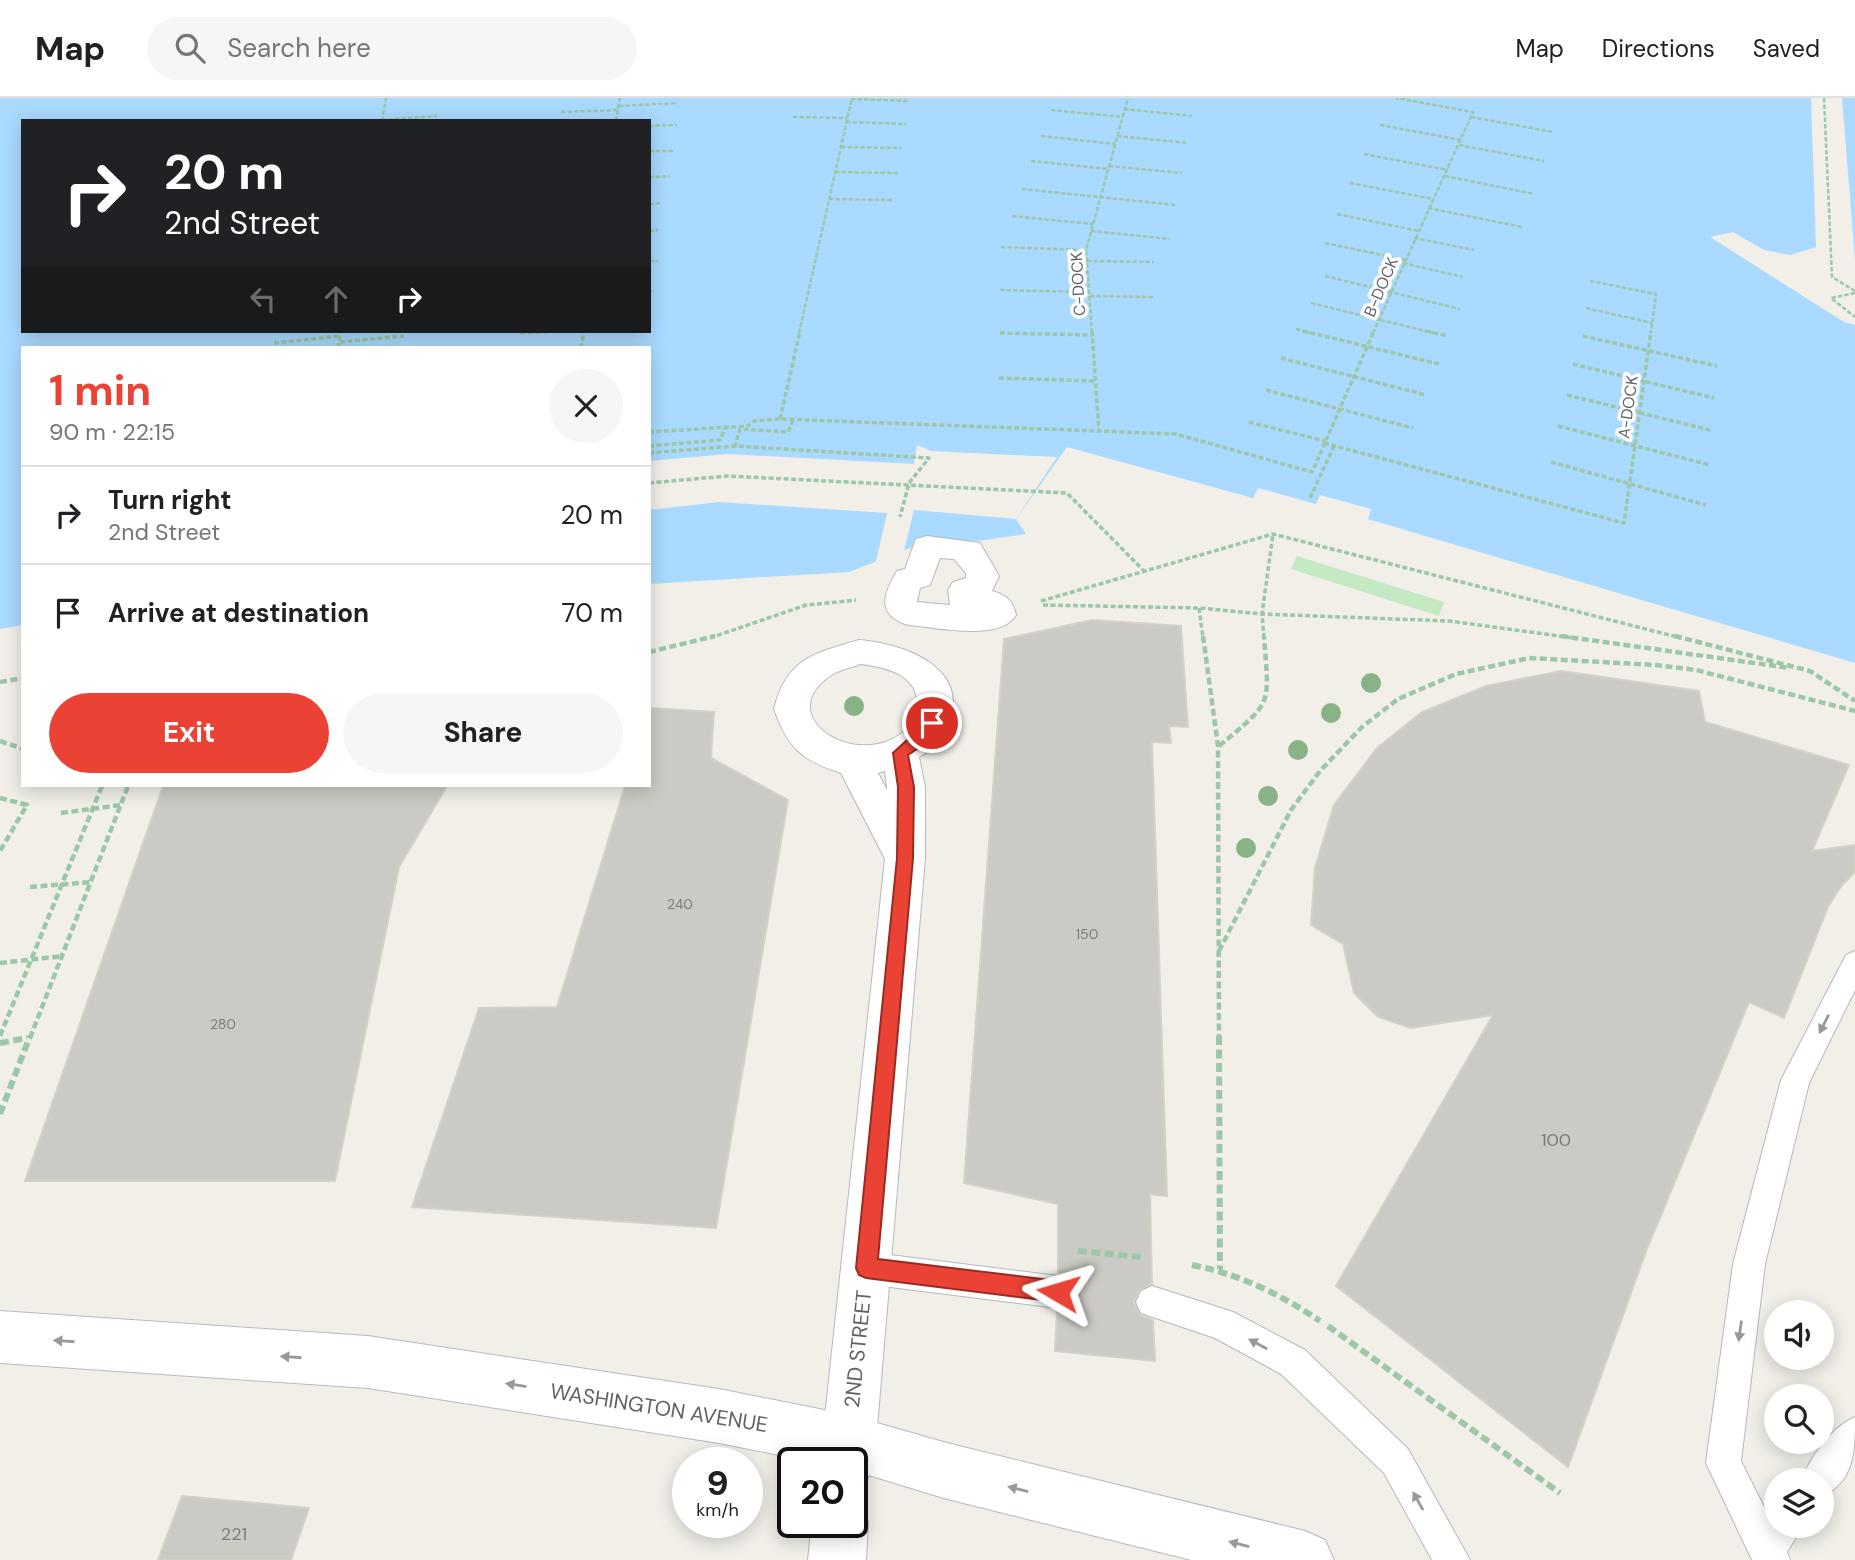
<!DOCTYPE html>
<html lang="en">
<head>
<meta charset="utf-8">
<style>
	body { margin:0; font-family:"DM Sans",sans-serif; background:#f6f6f6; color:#202124; height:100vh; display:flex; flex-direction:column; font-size:26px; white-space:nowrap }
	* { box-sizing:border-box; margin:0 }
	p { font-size:23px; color:#757577 }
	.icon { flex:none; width:38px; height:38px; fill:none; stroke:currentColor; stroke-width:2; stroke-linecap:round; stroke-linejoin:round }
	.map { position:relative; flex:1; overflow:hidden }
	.panel { position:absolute; left:21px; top:248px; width:630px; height:441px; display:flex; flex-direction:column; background:#fff; border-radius:0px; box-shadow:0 4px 18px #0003 }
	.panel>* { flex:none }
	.hud { position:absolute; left:21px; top:21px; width:630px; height:214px; border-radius:0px; box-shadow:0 4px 18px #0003; background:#202124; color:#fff; overflow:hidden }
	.buttons { position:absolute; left:1764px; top:1202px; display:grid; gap:14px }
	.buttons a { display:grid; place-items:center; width:70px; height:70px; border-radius:50%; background:#fff; box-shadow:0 4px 18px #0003; font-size:35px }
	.speed { position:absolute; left:672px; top:1349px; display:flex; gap:14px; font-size:35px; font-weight:700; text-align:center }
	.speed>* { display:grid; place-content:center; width:91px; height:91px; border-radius:50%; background:#fff; box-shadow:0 4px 18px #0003; line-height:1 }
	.speed small { font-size:18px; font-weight:400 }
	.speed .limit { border:4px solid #111; border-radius:10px; background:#fff; color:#111 }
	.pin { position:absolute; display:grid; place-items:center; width:60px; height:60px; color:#fff; margin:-30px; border:4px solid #fff; border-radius:50%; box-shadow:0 2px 7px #0007 }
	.me { position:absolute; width:77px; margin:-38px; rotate:277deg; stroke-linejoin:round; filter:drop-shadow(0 0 5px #0008) }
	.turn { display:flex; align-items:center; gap:24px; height:147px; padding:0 28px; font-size:32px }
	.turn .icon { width:91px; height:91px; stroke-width:2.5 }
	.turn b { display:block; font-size:49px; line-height:60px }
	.lanes { display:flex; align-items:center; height:66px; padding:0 28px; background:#0003; justify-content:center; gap:35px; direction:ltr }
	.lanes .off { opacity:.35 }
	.round { display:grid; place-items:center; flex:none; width:74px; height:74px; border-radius:37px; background:#f6f6f6 }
	.summary { display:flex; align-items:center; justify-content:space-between; height:119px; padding:0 28px }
	h1 { font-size:42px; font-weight:700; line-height:52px; color:#ea4335 }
	.button { display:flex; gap:14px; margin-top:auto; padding:14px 28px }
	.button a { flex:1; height:80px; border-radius:42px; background:#ea4335; color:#fff; font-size:28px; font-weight:700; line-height:80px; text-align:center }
	.button a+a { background:#f6f6f6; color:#202124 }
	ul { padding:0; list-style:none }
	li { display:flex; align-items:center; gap:21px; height:98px; padding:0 28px; border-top:2px solid #e0e0e0 }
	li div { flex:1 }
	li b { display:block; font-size:26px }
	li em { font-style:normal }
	header { display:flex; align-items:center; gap:42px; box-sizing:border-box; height:98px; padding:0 35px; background:#fff; border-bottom:2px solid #e0e0e0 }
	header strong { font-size:33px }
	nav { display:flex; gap:38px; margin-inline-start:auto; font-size:24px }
	.search { width:490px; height:63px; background:#f6f6f6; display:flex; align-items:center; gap:18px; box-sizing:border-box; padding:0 24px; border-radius:38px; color:#757577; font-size:26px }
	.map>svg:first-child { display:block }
</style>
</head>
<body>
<header>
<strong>Map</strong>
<div class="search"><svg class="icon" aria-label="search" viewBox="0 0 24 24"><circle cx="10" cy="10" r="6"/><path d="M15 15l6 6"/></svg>Search here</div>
<nav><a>Map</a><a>Directions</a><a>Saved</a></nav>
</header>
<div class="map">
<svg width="1855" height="1462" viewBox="0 0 1855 1462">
	<rect width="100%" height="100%" fill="#f1efe8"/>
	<!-- green -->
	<path fill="#c5e8c5" d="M1297,458L1444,504L1439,518L1291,471Z"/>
	<!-- water -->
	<path fill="#aadaff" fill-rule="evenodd" d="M0,0H1855V565L1368,421L1371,411L1320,397L1316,406L1258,390L1253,400L1067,349L1016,421L1026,436L977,443L933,441L849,474L649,486V250H23V527L0,531ZM23,23H649V233H23Z"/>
	<!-- pier -->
	<g fill="#f1efe8">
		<path d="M1811,0H1842L1855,161V227L1844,224L1710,139L1733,134L1764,152L1790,157L1816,149Z"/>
		<path d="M917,347L931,353L1057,359L1016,421L914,412L903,457L875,468L887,415L719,404L649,412V363L727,356L914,366Z"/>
	</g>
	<!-- building -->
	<g fill="#cccac5" stroke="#d6d1c6" stroke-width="2">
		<path d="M1092,522L1181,528L1188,629L1169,628L1171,645L1152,644L1167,1098L1150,1096L1152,1186L1139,1192L1134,1205L1140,1217L1153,1222L1155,1263L1055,1253L1057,1213L1070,1207L1076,1195L1071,1182L1058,1175V1106L964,1085L1004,541Z"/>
		<path d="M1561,573L1699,593L1705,624L1849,667L1812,753L1855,747V774L1841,788L1828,809L1784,920L1749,904L1647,1151L1568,1369L1336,1188L1493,917L1411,930L1378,919L1354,895L1343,846L1311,827L1315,770L1334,707L1377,650L1422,614L1486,588Z"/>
		<path d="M649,610L714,614L711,660L788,702L716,1130L412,1109L479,910L557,909L625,688H649Z"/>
		<path d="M163,688H447L399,769L335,1083H25Z"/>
		<path d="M182,1398L277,1407L309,1410L291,1462H158Z"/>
	</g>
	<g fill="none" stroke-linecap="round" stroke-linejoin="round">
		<defs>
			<g id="lane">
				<path d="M1855,853V892L1809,985L1765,1166L1741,1363L1769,1419L1776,1414V1428H1803L1787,1454L1790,1462H1752L1706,1365L1733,1166L1781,982L1846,857Z"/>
				<path d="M866,1154L1058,1178L1069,1183L1074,1194L1069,1205L1058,1210L866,1186L855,1181L850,1170L855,1159Z"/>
				<path d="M1152,1188L1233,1214L1305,1252L1408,1351L1470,1462H1432L1384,1375L1281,1276L1215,1240L1141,1215L1136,1204L1141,1193Z"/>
				<path d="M1855,1319C1855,1351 1855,1384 1822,1398V1382H1802C1809,1360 1833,1328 1855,1319Z"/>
			</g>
			<g id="street">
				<path d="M927,438L980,445L999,478L992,493C1006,497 1013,502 1016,517C1000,544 936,529 908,527C876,517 883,496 897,473L905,471L916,441ZM940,460L954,461L966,475V480L953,484L948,492L950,507L917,504L920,490L930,487Z"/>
				<path d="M859,542C902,545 974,570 947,627C941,641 933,652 919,659L925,689V760L874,1365L866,1384L852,1390V1365H820L885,761L841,675C801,662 788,650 774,611C786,561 814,555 859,542ZM860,566C886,569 920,577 917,609C916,617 914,623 909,629C862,677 769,620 830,578C838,572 851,570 860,566ZM885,673L887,689V692L878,675Z"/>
				<path d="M852,1401L860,1404L868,1424L866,1462H808L812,1424H852Z"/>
			</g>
			<path id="secondary" d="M0,1213L368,1238L719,1291L849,1317L947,1345L1305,1433L1325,1442L1334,1462H1191L947,1401L852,1372V1365H819L719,1345L368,1290L0,1265Z"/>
		</defs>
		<!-- lane casing -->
		<use href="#lane" stroke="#b5b8bc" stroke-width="2"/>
		<!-- street casing -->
		<use href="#street" stroke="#b5b8bc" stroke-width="2"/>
		<!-- secondary casing -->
		<use href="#secondary" stroke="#b6babf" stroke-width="2"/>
		<!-- path-far3 -->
		<g stroke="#9cc7a9" stroke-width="2.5" stroke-dasharray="4.5 2" stroke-linecap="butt">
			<path d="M1824,0L1832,179L1855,193"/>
			<path d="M851,1L909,3"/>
			<path d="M619,8L678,5"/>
			<path d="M1124,11L1192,18"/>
			<path d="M1051,12L1123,19"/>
			<path d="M561,14L619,12"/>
			<path d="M793,19L847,20"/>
			<path d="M1471,19L1553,34"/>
			<path d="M382,22L437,18"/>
			<path d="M382,23L386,0"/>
			<path d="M616,23L620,0"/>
			<path d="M846,24L906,26"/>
			<path d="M1380,27L1461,42"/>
			<path d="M649,28L677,27"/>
			<path d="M1041,38L1115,46"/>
			<path d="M1117,38L1188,45"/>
			<path d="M1459,47L1544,63"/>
			<path d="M841,49L902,50"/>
			<path d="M649,53H673"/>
			<path d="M1364,56L1448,72"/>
			<path d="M1031,63L1108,71"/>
			<path d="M1109,68L1182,75"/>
			<path d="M835,74L899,75"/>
			<path d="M1445,78L1534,96"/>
			<path d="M649,79L670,78"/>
			<path d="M1350,85L1433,101"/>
			<path d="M1022,91L1176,107"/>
			<path d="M829,101L894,102"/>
			<path d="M649,106L661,105"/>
			<path d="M1428,110L1522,129"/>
			<path d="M1337,116L1419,133"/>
			<path d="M1012,118L1093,126"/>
			<path d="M649,133L658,132"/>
			<path d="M1091,133L1170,141"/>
			<path d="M1414,140L1474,152"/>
			<path d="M1325,145L1406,162"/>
			<path d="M1001,149L1086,152"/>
			<path d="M649,163H658"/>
			<path d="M1087,163L1154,164"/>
			<path d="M1403,165L1463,179"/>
			<path d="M1325,178L1460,211"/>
			<path d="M1590,183L1656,196L1651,235"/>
			<path d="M1000,192L1089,194"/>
			<path d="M649,194L652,193"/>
			<path d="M1855,195L1831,200L1855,219"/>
			<path d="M1090,198L1154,199"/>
			<path d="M1311,205L1434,235"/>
			<path d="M1586,210L1652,225"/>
			<path d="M1296,231L1311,235"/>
			<path d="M528,235L554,233"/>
			<path d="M799,235L852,0"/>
			<path d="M1092,235L1086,152L1128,0"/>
			<path d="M1373,235L1473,14L1396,0"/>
		</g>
		<!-- path-far2 -->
		<g stroke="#9cc7a9" stroke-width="3.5" stroke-dasharray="5 2.5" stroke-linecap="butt">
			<path d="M1092,233L1099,334"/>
			<path d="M1303,233L1439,266"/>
			<path d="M1426,233L1448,238"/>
			<path d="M520,235L554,233"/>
			<path d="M1000,235L1093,237"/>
			<path d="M1583,238L1717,268"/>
			<path d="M340,244L404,238"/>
			<path d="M274,245L341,238"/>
			<path d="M338,250L341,233"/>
			<path d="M581,250L584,233"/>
			<path d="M1281,260L1426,297"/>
			<path d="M1573,266L1714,300"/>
			<path d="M999,280L1096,283"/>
			<path d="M1266,292L1413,330"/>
			<path d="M1567,297L1710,332"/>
			<path d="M780,321L800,233"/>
			<path d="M793,322L788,334L740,331L735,348L929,360L909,385L900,419"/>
			<path d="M1249,324L1325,343"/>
			<path d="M1558,328L1710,367"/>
			<path d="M649,334L748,328L754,323L780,321L1176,336L1312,374L1374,233"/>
			<path d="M1324,345L1624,425L1651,233"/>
			<path d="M649,348L720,342L726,328"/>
			<path d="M649,355L735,348"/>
			<path d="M1551,364L1706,407"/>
			<path d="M649,385L727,378L1067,395L1143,472"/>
			<path d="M1310,400L1334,348"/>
			<path d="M1041,503L1273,436L1681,540"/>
			<path d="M1043,507L1199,510L1262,516L1449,523L1574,540"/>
			<path d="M1199,510L1203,540"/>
			<path d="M710,540L806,507L856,502"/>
			<path d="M1264,540L1262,516L1273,436"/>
		</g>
		<!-- path-far1 -->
		<g stroke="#9cc7a9" stroke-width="4.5" stroke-dasharray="7 3.5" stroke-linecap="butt">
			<path d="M1203,538L1218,648L1219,940"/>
			<path d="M1561,538L1790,570"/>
			<path d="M1675,538L1810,573L1855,603"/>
			<path d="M649,554L715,538"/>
			<path d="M0,584L23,580"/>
			<path d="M0,643L23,651"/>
			<path d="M1219,648C1274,602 1269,609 1264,538"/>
			<path d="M0,700L27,707L0,753"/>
			<path d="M61,715L121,707"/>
			<path d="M30,789L92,784"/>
			<path d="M1219,853L1291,712L1320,673L1362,629L1398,601L1456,576L1529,560L1656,567L1696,572L1855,613"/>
			<path d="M0,865L63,858"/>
			<path d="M0,938L102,688"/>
			<path d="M30,940L128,688"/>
		</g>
		<!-- path -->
		<g stroke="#9cc7a9" stroke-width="6" stroke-dasharray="9 4.5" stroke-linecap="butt">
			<path d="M1219,938L1220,1171"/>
			<path d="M0,945L27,940"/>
			<path d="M0,1016L30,938"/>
			<path d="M1078,1153L1142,1159"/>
			<path d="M1192,1167C1239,1176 1280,1196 1320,1223"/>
			<path d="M1328,1228L1560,1395"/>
		</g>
		<!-- lane -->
		<use href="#lane" fill="#fff" fill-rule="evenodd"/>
		<!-- street -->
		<use href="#street" fill="#fff" fill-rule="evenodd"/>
		<!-- secondary -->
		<use href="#secondary" fill="#fff" fill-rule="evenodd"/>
	</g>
	<!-- trees -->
	<g fill="#89b387">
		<circle cx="1371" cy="585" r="10"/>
		<circle cx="854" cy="608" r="10"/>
		<circle cx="1331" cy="615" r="10"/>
		<circle cx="1298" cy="652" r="10"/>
		<circle cx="1268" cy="698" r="10"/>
		<circle cx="1246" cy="750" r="10"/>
	</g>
	<!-- one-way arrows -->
	<defs><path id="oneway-solid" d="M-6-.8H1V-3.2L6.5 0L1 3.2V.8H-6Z" transform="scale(1.75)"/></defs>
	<g fill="#979a9d">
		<use href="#oneway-solid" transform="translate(1824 926) rotate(117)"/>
		<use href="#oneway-solid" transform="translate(1740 1233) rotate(98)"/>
		<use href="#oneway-solid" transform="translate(64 1243) rotate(-176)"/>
		<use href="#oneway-solid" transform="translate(1258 1246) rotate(-152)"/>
		<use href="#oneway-solid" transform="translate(291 1259) rotate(-176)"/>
		<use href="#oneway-solid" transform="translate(516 1287) rotate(-171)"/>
		<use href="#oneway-solid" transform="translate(1018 1391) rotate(-166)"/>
		<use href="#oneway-solid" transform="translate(1418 1403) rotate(-119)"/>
		<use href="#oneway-solid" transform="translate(1239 1446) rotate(-166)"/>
	</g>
	<!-- route -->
	<path fill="#ea4335" stroke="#982c22" stroke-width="2" d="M932,619L937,621C941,636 920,649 908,657L914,689L913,760L878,1161L1058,1183L1065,1186L1068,1194L1065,1201L1058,1204L866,1180L859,1177L856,1170L897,760L898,689L893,655Z"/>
	<g text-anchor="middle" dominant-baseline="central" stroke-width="7" stroke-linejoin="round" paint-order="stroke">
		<!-- number labels -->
		<g font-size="14" fill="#7a7d7f">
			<text x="680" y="806">240</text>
			<text x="1087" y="836">150</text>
			<text x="223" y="926">280</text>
		</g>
		<!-- far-street labels -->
		<g font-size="16" fill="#5f6368" stroke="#fff">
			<text transform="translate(1078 186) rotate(-93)">C-DOCK</text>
			<text transform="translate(1381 189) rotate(-67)">B-DOCK</text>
			<text transform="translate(1628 309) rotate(-82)">A-DOCK</text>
		</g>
		<!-- near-number labels -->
		<g font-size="18" fill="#7a7d7f">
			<text x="1556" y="1042">100</text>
			<text x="234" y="1436">221</text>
		</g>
		<!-- near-street labels -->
		<g font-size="21" fill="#5f6368" stroke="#fff">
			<text transform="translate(858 1251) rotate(-84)">2ND STREET</text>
			<text transform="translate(659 1310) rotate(9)">WASHINGTON AVENUE</text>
		</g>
	</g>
</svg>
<div class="buttons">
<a><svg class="icon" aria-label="sound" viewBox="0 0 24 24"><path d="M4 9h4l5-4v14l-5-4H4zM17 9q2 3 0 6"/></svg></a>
<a><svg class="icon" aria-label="search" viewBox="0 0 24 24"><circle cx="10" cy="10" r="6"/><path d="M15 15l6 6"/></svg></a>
<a><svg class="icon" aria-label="layers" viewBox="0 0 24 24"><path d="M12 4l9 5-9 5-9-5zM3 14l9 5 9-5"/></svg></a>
</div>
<div class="speed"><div>9<small>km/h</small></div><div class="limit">20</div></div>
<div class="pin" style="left:932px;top:625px;background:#d93025"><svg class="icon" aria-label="arrive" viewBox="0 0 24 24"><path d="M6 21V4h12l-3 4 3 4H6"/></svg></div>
<svg class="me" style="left:1058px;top:1194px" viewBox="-20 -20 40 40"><path d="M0-17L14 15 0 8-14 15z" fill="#ea4335" stroke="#fff" stroke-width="4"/></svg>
<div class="hud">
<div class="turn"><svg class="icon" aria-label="right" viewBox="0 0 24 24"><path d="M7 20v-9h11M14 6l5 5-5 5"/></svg><div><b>20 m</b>2nd Street</div></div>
<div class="lanes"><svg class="icon off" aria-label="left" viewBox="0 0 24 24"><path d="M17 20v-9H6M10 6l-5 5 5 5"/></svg><svg class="icon off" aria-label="ahead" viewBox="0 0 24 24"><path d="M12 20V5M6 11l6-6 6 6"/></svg><svg class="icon" aria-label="right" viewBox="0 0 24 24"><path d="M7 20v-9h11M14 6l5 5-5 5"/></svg></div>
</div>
<section class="panel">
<div class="summary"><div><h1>1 min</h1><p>90 m · 22:15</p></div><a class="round"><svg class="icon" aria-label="close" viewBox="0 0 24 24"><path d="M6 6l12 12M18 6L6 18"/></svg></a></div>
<ul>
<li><svg class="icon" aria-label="right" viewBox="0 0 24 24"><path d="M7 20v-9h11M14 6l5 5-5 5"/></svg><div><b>Turn right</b><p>2nd Street</p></div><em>20 m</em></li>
<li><svg class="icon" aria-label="arrive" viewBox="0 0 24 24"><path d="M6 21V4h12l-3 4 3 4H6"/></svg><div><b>Arrive at destination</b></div><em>70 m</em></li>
</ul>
<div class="button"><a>Exit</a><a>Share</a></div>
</section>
</div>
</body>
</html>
